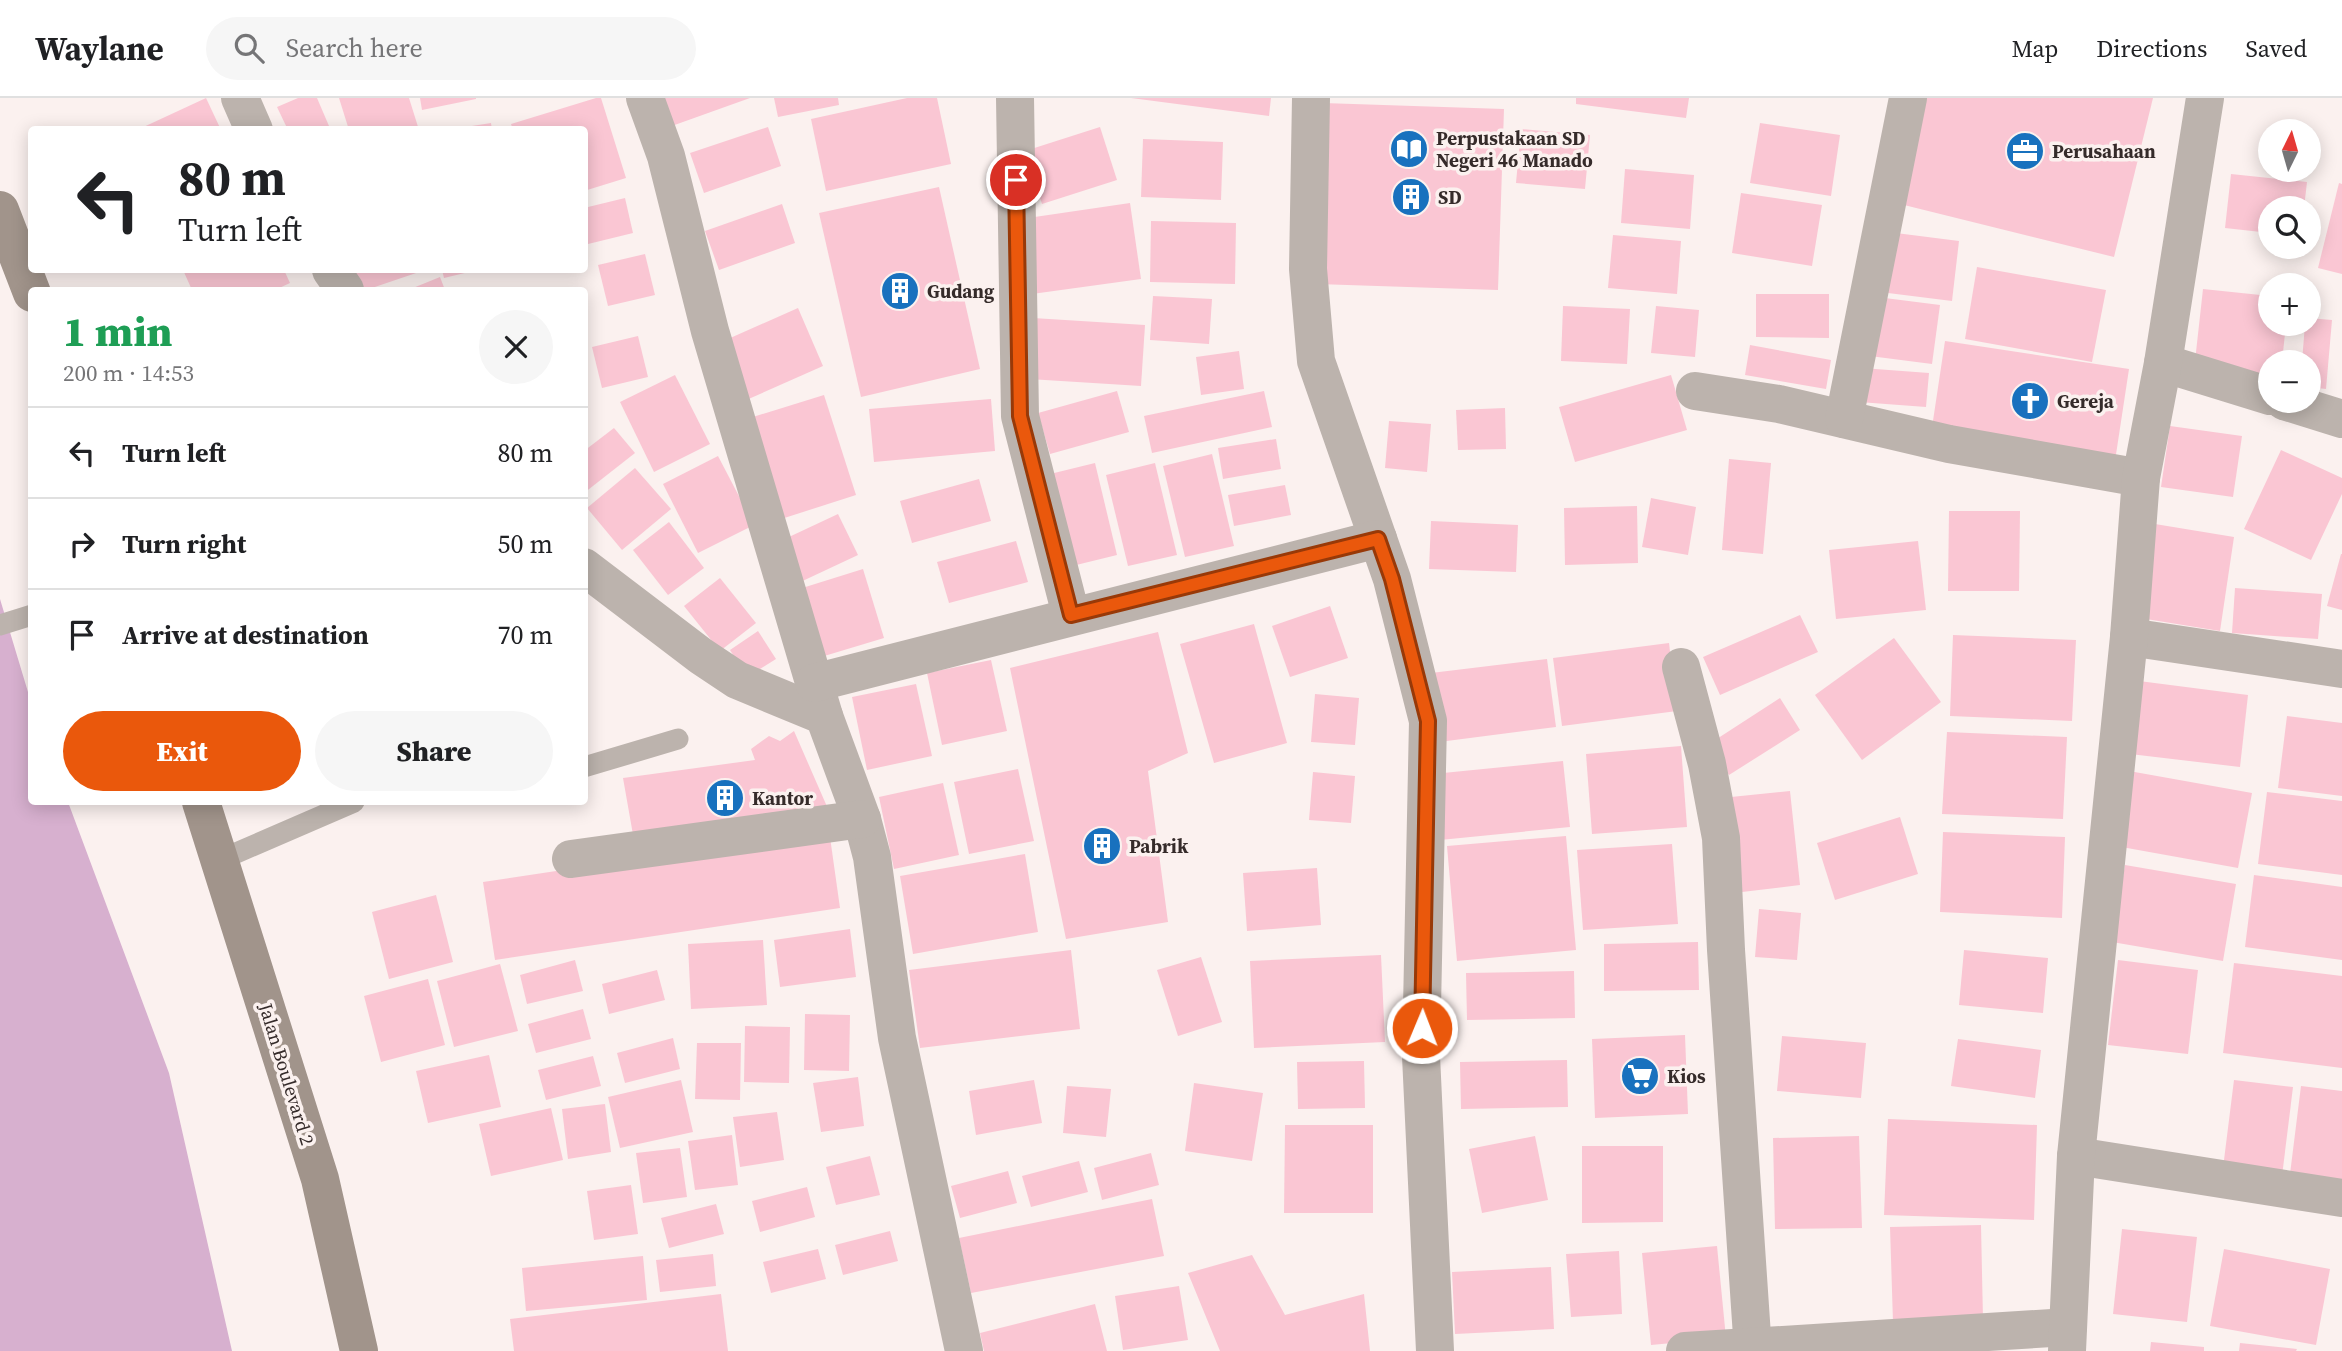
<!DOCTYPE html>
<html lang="en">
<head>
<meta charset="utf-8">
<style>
	body { margin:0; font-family:"Source Serif 4",serif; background:#f6f6f6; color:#202124; height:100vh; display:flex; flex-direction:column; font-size:26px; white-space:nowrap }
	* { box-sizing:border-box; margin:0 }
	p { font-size:23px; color:#757577 }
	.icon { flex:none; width:38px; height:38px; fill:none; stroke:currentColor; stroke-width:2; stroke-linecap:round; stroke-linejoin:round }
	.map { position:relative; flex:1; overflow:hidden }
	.side { position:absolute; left:28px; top:189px; width:560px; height:518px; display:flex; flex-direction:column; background:#fff; border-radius:7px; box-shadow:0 4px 18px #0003 }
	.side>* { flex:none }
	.banner { position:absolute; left:28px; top:28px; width:560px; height:147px; border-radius:7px; box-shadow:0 4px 18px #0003; background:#fff; color:#202124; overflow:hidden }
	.needle { width:46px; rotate:5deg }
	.tools { position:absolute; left:2258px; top:21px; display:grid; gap:14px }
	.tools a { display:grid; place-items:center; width:63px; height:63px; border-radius:50%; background:#fff; box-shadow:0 4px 18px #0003; font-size:35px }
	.pin { position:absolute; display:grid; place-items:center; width:60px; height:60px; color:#fff; margin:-30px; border:4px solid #fff; border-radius:50%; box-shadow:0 2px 7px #0007 }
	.me { position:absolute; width:77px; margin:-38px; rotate:1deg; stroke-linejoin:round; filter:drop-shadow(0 0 5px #0008) }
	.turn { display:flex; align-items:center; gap:24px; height:147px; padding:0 35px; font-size:32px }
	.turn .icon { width:91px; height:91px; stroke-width:2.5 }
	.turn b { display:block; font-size:49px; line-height:60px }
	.round { display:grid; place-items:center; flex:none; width:74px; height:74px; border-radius:37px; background:#f6f6f6 }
	.head { display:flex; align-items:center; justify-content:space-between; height:119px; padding:0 35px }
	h1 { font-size:42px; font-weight:800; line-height:52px; color:#1e9e55 }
	.cta { display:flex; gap:14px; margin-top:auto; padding:14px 35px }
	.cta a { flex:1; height:80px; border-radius:42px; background:#ea580c; color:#fff; font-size:28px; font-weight:800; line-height:80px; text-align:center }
	.cta a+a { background:#f6f6f6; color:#202124 }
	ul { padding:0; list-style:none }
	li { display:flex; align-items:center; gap:21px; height:91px; padding:0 35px; border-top:2px solid #e0e0e0 }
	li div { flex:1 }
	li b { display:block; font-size:26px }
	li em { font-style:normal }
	header { display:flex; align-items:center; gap:42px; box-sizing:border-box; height:98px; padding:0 35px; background:#fff; border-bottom:2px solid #e0e0e0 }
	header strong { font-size:33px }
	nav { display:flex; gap:38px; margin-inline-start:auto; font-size:24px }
	.search { width:490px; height:63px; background:#f6f6f6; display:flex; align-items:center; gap:18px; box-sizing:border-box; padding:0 24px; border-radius:38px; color:#757577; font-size:26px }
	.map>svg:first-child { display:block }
</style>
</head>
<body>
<header>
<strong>Waylane</strong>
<div class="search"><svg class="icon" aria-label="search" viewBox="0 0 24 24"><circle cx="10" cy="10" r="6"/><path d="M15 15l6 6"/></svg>Search here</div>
<nav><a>Map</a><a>Directions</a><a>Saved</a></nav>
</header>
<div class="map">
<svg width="2342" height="1253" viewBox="0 0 2342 1253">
	<rect width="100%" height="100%" fill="#fbf1ef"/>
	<!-- water -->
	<path fill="#d7b0cf" d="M0,501L31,604L32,704H68L169,975L232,1253H0Z"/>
	<!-- building -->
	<g fill="#fac6d3">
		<path d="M206,0L221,32H137Z"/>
		<path d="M298,0H317L329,28L321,32H288L277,9Z"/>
		<path d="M339,0H409L419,32H349Z"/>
		<path d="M420,0H476V1L422,12Z"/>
		<path d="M596,0H601L626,80L584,93V32H513L511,26Z"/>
		<path d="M659,0H750L669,29Z"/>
		<path d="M774,0H838L839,7L778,19Z"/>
		<path d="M907,0H937L951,66L826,93L811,21Z"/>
		<path d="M1131,0H1271L1269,18Z"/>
		<path d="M1576,0H1689L1686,20L1576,6Z"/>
		<path d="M1922,0H2153L2114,159L1896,105Z"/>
		<path d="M1323,5L1504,11L1498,192L1317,186Z"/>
		<path d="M491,25L492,32H460L459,30Z"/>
		<path d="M1760,25L1840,37L1831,98L1750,85Z"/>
		<path d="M768,29L781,68L704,95L690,55Z"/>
		<path d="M1100,29L1117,82L1042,106L1025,53Z"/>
		<path d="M1521,31L1590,37L1585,91L1516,85Z"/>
		<path d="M1143,41L1223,44L1221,102L1141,99Z"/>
		<path d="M1625,71L1694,77L1690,131L1621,125Z"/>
		<path d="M2231,76L2307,84L2304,110H2270V135L2225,130Z"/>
		<path d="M2339,85L2342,86V176L2318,170Z"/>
		<path d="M939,89L980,271L861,299L819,115Z"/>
		<path d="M1741,95L1822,107L1812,168L1732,155Z"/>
		<path d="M625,100L633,135L584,147V110Z"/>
		<path d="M1130,105L1141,181L1032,196L1021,121Z"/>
		<path d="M782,106L795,145L719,172L705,133Z"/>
		<path d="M1151,123L1236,125L1235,186L1150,184Z"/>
		<path d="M1888,134L1959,143L1952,203L1880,194Z"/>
		<path d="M1613,137L1681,143L1677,196L1608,190Z"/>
		<path d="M645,156L655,197L608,208L598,167Z"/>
		<path d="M1977,169L2106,192L2092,264L1965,241Z"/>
		<path d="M183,172H284L290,185L275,192H192Z"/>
		<path d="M353,172H425L366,192H360Z"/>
		<path d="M442,172H473V173L444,180Z"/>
		<path d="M440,179L445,192H408Z"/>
		<path d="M2203,191L2270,198V226H2286L2282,264H2270V281L2194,272Z"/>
		<path d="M1756,196H1829V240L1756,239Z"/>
		<path d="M1153,198L1212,201L1209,246L1150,242Z"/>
		<path d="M1869,198L1940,207L1932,266L1862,257Z"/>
		<path d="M1563,208L1630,211L1627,266L1561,263Z"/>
		<path d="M1656,208L1699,212L1695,259L1651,255Z"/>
		<path d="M798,210L823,268L744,303L719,245Z"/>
		<path d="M1033,220L1145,227L1141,288L1029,281Z"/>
		<path d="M2308,220L2332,222L2326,291L2308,289V264H2302L2305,226H2308Z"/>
		<path d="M638,238L648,279L602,290L592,249Z"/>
		<path d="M1945,243L2129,271L2115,363L1931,336Z"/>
		<path d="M1750,247L1831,262L1826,291L1745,277Z"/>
		<path d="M1239,253L1244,291L1201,297L1196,259Z"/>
		<path d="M1862,270L1929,275L1926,309L1859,304Z"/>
		<path d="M675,277L710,346L654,374L620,304Z"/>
		<path d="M1671,277L1687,332L1575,364L1559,309Z"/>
		<path d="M1117,293L1129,334L1050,356L1038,315Z"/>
		<path d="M1264,293L1272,329L1152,355L1144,318Z"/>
		<path d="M824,297L856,397L775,423L743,322Z"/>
		<path d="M991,301L995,353L874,364L869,311Z"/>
		<path d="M1505,310L1506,351L1458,352L1456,312Z"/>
		<path d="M1389,323L1431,326L1427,374L1385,370Z"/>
		<path d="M2170,328L2242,338L2233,399L2161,389Z"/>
		<path d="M614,330L635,355L584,395V353Z"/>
		<path d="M1276,341L1281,371L1223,381L1218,350Z"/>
		<path d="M2281,352L2342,380V396L2311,462L2244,431Z"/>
		<path d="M1212,356L1234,448L1185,459L1163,368Z"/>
		<path d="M718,358L754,427L698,455L663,386Z"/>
		<path d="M1729,361L1771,365L1763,456L1722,452Z"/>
		<path d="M1095,365L1117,457L1068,469L1046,377Z"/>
		<path d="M1155,365L1177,457L1128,468L1106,377Z"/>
		<path d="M635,370L671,411L622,452L587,410Z"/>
		<path d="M979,381L991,423L912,445L900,403Z"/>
		<path d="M1285,387L1291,417L1234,428L1228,397Z"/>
		<path d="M1651,400L1696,409L1688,457L1642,449Z"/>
		<path d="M1637,408L1638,465L1565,467L1564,410Z"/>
		<path d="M1949,413H2020L2019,493H1948Z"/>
		<path d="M838,416L858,457L794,487L774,446Z"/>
		<path d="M1431,423L1518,427L1516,474L1429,471Z"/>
		<path d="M669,424L704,470L668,497L633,452Z"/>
		<path d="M2155,426L2234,439L2220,533L2140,520Z"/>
		<path d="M1016,443L1028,484L949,505L937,464Z"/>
		<path d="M1918,443L1926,512L1836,521L1829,452Z"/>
		<path d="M2341,456H2342V512L2327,508Z"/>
		<path d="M863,471L884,540L821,559L799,491Z"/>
		<path d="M720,480L756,525L720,553L684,508Z"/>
		<path d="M2235,490L2322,496L2318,541L2232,535Z"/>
		<path d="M1330,508L1348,560L1290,579L1272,528Z"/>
		<path d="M1800,517L1818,554L1720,597L1703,559Z"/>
		<path d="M1254,526L1287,645L1214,665L1180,546Z"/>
		<path d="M758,533L776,561L747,579L730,552Z"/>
		<path d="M1158,534L1188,655L1148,673L1168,824L1066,841L1010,570Z"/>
		<path d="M1953,537L2076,542L2072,623L1950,618Z"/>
		<path d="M1894,540L1941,604L1862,662L1815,597Z"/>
		<path d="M1669,545L1677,613L1562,628L1553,560Z"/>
		<path d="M1547,561L1556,629L1439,644L1431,575Z"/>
		<path d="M991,562L1007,633L942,647L927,575Z"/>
		<path d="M2139,583L2248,597L2240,669L2130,656Z"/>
		<path d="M916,586L932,658L867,672L852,599Z"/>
		<path d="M1315,596L1359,600L1355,647L1311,644Z"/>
		<path d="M1780,600L1800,632L1729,677L1709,646Z"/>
		<path d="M2287,618L2342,625V698L2278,690Z"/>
		<path d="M794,633L832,720L635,748L623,680L755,662L751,651L769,638L780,643Z"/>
		<path d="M1947,634L2067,639L2063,721L1942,716Z"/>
		<path d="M1681,648L1687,729L1592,736L1586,656Z"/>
		<path d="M1563,663L1570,729L1440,742L1433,676Z"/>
		<path d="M1018,671L1034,743L969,756L954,684Z"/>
		<path d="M2129,673L2252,695L2238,770L2116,748Z"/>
		<path d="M1313,674L1355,678L1351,725L1309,722Z"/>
		<path d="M943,685L959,757L894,771L879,699Z"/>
		<path d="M1790,693L1800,787L1742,794L1731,699Z"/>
		<path d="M2267,694L2342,703V777L2258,766Z"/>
		<path d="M1900,719L1918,776L1835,802L1817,745Z"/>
		<path d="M829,732L840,810L495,862L483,784Z"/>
		<path d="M1943,734L2065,739L2062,820L1940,814Z"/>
		<path d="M1566,738L1576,852L1457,863L1447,748Z"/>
		<path d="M1672,746L1678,826L1583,832L1577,752Z"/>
		<path d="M1025,756L1038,834L913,856L900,778Z"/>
		<path d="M2125,767L2236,786L2223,863L2112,844Z"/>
		<path d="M1317,770L1321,827L1247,833L1243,775Z"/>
		<path d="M2254,777L2342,789V862L2245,849Z"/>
		<path d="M436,797L453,864L389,881L372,814Z"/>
		<path d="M1759,811L1801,815L1797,862L1755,859Z"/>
		<path d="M850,831L856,879L780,889L774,842Z"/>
		<path d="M763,842L767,907L691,911L688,846Z"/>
		<path d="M1698,844L1699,892L1604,893V846Z"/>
		<path d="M1071,852L1080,931L920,950L909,872Z"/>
		<path d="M1964,852L2048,860L2043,915L1959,907Z"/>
		<path d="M1381,857L1385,944L1254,950L1250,863Z"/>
		<path d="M1201,859L1222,924L1178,938L1157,872Z"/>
		<path d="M575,862L583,893L527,906L520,877Z"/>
		<path d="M2118,862L2198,872L2188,956L2108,947Z"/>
		<path d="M2234,865L2342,878V970L2223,955Z"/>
		<path d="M500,866L518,933L454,949L437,883Z"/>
		<path d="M657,872L665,902L609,916L602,886Z"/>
		<path d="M1574,873L1575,920L1467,922L1466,875Z"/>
		<path d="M428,881L445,947L381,964L364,898Z"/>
		<path d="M583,911L591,941L536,955L528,926Z"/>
		<path d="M805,916L850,917L849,973L804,972Z"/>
		<path d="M745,928L790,929L789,985L744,984Z"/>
		<path d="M1685,937L1688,1016L1595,1020L1592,941Z"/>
		<path d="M1782,938L1866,945L1861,1000L1777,993Z"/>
		<path d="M673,940L680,971L625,985L617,955Z"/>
		<path d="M1958,941L2041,952L2035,1000L1951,988Z"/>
		<path d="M697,945H741L740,1002L695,1001Z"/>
		<path d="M489,957L501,1009L428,1025L416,973Z"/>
		<path d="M593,958L601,988L546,1002L538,972Z"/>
		<path d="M1567,962L1568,1009L1461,1011L1460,964Z"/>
		<path d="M1364,963L1365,1010L1298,1011L1297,964Z"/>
		<path d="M858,979L864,1028L821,1034L813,985Z"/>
		<path d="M681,982L693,1034L620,1050L608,999Z"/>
		<path d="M1034,982L1042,1025L976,1037L969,993Z"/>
		<path d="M2234,982L2293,989L2282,1078L2223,1070Z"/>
		<path d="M1194,985L1263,995L1252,1063L1185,1053Z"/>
		<path d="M1067,988L1111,991L1106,1039L1063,1035Z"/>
		<path d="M2301,988L2342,993V1082L2290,1076Z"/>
		<path d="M605,1006L611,1054L568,1061L562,1011Z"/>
		<path d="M551,1010L563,1062L491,1078L479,1026Z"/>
		<path d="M777,1014L784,1062L740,1069L733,1019Z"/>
		<path d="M1888,1021L2037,1027L2034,1122L1884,1117Z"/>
		<path d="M1285,1027H1373V1115H1284Z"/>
		<path d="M732,1037L738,1087L695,1092L688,1043Z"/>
		<path d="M1535,1038L1548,1102L1482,1115L1469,1051Z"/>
		<path d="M1859,1038L1862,1130L1775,1131L1773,1040Z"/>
		<path d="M1582,1048H1663V1124L1582,1125Z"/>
		<path d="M680,1050L687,1099L643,1105L636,1055Z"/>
		<path d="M1151,1055L1159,1087L1102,1102L1094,1070Z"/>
		<path d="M870,1058L880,1097L836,1107L826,1069Z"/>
		<path d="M1079,1063L1088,1094L1031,1109L1022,1078Z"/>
		<path d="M1008,1073L1017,1105L960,1120L951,1088Z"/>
		<path d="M631,1087L638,1136L594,1142L587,1093Z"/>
		<path d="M807,1089L815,1119L760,1134L752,1103Z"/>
		<path d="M1152,1101L1164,1158L971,1195L959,1140Z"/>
		<path d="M716,1106L724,1136L669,1150L661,1120Z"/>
		<path d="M1981,1127L1983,1222L1893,1224L1890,1129Z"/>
		<path d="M2122,1131L2197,1139L2187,1224L2113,1216Z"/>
		<path d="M890,1133L898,1163L843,1177L835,1147Z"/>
		<path d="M1717,1148L1726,1240L1651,1247L1642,1155Z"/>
		<path d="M818,1151L826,1181L771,1195L763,1164Z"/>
		<path d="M2224,1151L2330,1171L2316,1247L2210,1228Z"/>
		<path d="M1619,1153L1622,1216L1571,1219L1566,1156Z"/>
		<path d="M713,1156L716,1188L660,1194L656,1162Z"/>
		<path d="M1252,1157L1285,1217L1364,1196L1370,1253H1220L1188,1175Z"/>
		<path d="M643,1158L647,1202L526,1213L522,1170Z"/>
		<path d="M1551,1169L1554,1231L1455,1236L1452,1174Z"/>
		<path d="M1179,1188L1188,1242L1123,1252L1115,1198Z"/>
		<path d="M721,1196L728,1253H514L510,1221Z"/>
		<path d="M1095,1206L1107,1253H984L980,1235Z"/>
		<path d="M2151,1244L2204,1249V1253H2150Z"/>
		<path d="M2240,1245L2297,1251L2296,1253H2239Z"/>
	</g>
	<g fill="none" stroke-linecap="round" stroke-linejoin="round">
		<!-- lane -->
		<g stroke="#bcb3ad" stroke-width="21">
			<path d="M0,527L32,517"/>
			<path d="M584,669L678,641"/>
			<path d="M220,762L354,704"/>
		</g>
		<!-- street -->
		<g stroke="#bcb3ad" stroke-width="38">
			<path d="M240,0L254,32"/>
			<path d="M645,0L666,58L710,233L824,618"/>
			<path d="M1015,0L1020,318L1071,517"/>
			<path d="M1311,0L1308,171L1316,263L1392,481L1428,623L1421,958L1435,1253"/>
			<path d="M331,172L345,192"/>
			<path d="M2163,265L2270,298"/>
			<path d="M1695,293L1779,306L1949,346L2141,380"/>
			<path d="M2284,303L2342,321"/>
			<path d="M1844,321L1908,0"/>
			<path d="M584,469L701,558L737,582L824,618L862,721L872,759L897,940L964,1253"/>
			<path d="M2129,539L2342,571"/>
			<path d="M1681,569L1707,666L1721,740L1726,852L1753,1253"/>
			<path d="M814,585L1378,441"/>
			<path d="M571,761L862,721"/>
			<path d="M2076,1058L2342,1100"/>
			<path d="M1685,1253L2068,1229"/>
			<path d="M2067,1253L2076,1058L2129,539L2141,380L2163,265L2205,0"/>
		</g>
		<!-- secondary -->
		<g stroke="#a1948b" stroke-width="38">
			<path d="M0,112L32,195"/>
			<path d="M201,704L320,1081L359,1253"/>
		</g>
	</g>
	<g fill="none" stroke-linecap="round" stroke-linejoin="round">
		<defs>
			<path id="route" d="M1016,82L1020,318L1071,517L1378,441L1392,481L1428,623L1422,930"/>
		</defs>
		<!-- route casing -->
		<use href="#route" stroke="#983908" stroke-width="18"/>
		<!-- route -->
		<use href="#route" stroke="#ea580c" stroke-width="12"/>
	</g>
	<!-- icons -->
	<defs>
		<symbol id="library-disc" viewBox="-11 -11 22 22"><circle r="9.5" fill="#1871be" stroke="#fbf1ef"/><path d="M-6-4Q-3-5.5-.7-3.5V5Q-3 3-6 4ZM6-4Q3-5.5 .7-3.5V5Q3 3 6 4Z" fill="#fff"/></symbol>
		<symbol id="office-disc" viewBox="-11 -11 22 22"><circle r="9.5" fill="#1871be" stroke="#fbf1ef"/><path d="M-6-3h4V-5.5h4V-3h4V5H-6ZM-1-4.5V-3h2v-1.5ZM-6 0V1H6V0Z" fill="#fff"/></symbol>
		<symbol id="building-disc" viewBox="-11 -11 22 22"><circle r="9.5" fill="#1871be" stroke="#fbf1ef"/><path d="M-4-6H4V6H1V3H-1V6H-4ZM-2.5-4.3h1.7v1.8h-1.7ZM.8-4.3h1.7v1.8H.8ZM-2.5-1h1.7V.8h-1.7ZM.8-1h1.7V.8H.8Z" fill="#fff"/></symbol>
		<symbol id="church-disc" viewBox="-11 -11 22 22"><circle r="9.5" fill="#1871be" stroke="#fbf1ef"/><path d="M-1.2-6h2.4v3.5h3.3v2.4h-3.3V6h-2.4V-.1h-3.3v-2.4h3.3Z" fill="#fff"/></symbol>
		<symbol id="supermarket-disc" viewBox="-11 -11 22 22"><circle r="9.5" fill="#1871be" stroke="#fbf1ef"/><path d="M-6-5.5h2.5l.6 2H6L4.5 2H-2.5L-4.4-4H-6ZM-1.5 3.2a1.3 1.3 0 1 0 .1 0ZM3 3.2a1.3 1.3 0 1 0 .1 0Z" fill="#fff"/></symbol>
	</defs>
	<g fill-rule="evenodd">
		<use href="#library-disc" x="1387" y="29" width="44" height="44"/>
		<use href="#office-disc" x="2003" y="31" width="44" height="44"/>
		<use href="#building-disc" x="1389" y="77" width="44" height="44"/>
		<use href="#building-disc" x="878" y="171" width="44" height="44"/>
		<use href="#church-disc" x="2008" y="281" width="44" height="44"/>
		<use href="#building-disc" x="703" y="678" width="44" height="44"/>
		<use href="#building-disc" x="1080" y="726" width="44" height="44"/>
		<use href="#supermarket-disc" x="1618" y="956" width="44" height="44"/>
	</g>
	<g text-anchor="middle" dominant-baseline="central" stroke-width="7" stroke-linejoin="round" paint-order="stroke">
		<!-- poi labels -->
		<g font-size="19" font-weight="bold" fill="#352b2a" stroke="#fbf1ef" text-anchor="start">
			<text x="1436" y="40">Perpustakaan SD<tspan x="1436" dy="22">Negeri 46 Manado</tspan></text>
			<text x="2052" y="53">Perusahaan</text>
			<text x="1438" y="99">SD</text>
			<text x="927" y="193">Gudang</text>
			<text x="2057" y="303">Gereja</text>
			<text x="752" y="700">Kantor</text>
			<text x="1129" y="748">Pabrik</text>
			<text x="1667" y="978">Kios</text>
		</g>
		<!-- street labels -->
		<g font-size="19" fill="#352b2a" stroke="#fbf1ef">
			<text transform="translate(287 976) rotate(73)">Jalan Boulevard 2</text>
		</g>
	</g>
</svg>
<div class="tools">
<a><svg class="needle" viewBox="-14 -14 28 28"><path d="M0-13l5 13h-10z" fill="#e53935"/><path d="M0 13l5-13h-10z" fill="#757577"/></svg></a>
<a><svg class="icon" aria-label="search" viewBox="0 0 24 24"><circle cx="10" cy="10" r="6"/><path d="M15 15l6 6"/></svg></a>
<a>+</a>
<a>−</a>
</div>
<div class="pin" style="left:1016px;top:82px;background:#d93025"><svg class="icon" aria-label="arrive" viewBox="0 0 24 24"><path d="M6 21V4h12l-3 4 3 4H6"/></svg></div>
<svg class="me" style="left:1422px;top:930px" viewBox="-20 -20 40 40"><circle r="17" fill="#ea580c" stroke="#fff" stroke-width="3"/><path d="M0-11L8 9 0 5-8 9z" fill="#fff"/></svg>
<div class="banner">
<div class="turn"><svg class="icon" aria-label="left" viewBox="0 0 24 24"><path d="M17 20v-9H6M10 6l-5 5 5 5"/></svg><div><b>80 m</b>Turn left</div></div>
</div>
<section class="side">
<div class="head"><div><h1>1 min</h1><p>200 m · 14:53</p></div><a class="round"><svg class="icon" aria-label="close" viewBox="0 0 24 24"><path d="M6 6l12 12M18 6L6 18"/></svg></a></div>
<ul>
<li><svg class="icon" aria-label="left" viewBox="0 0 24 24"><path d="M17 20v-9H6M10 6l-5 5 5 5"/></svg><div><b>Turn left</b></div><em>80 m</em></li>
<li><svg class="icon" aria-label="right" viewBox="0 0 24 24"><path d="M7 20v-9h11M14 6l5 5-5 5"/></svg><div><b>Turn right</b></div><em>50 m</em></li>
<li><svg class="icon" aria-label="arrive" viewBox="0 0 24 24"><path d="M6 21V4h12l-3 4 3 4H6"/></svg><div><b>Arrive at destination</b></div><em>70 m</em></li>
</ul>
<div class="cta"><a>Exit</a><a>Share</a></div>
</section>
</div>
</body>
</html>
